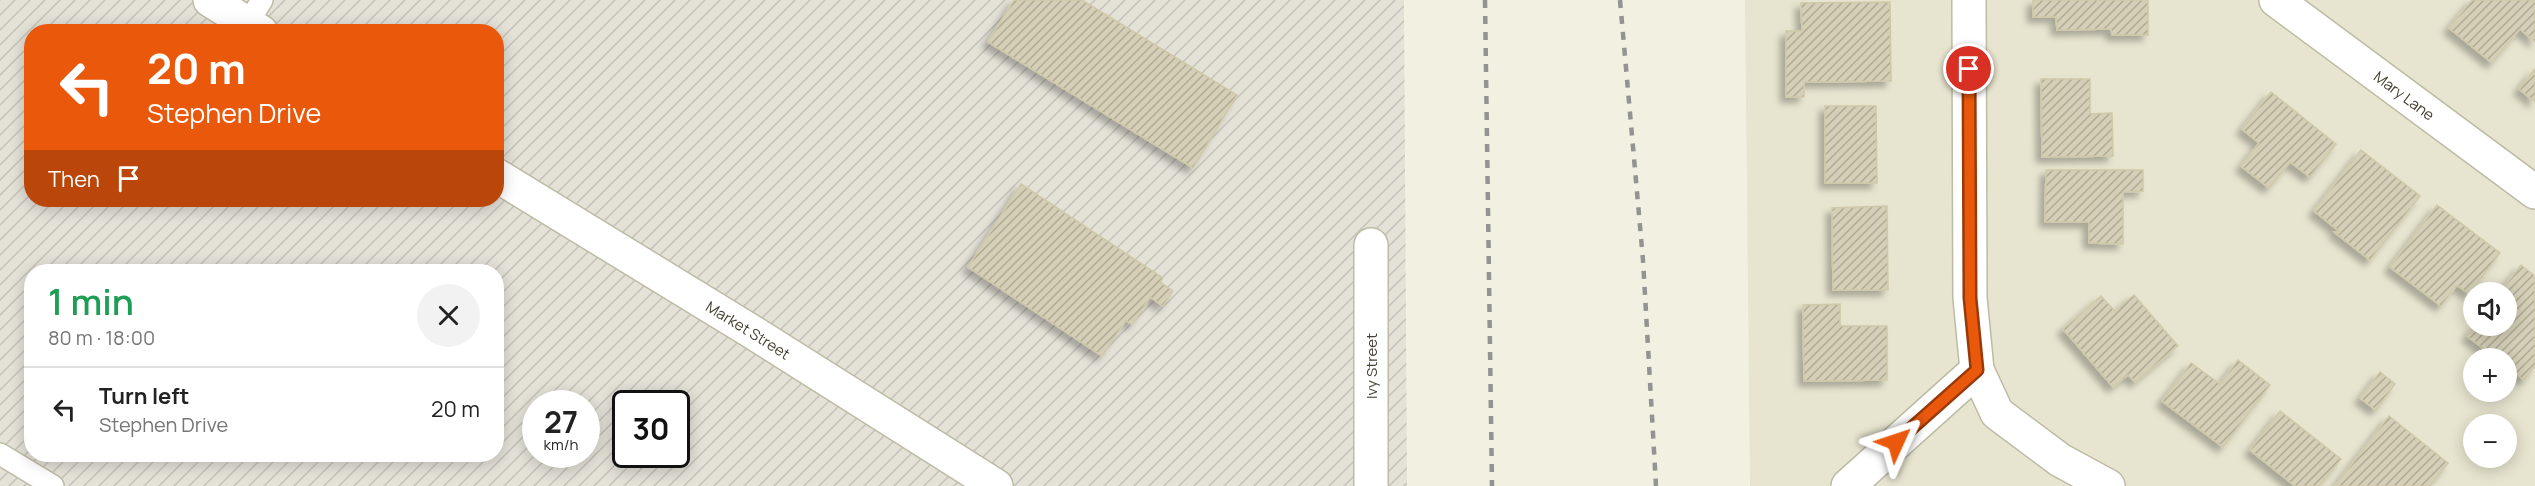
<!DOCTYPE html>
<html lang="en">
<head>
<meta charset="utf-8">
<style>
	body { margin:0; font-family:Manrope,sans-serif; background:#f2f2f2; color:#222; height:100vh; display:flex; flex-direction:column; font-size:22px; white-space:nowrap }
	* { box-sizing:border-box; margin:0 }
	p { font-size:20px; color:#767676 }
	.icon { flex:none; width:33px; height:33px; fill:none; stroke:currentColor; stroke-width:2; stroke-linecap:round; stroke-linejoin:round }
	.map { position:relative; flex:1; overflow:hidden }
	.side { position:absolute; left:24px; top:264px; width:480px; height:198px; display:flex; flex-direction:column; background:#fff; border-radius:24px; box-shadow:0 3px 15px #0003 }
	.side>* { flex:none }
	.hud { position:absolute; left:24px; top:24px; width:480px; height:183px; border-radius:24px; box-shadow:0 3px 15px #0003; background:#ea580c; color:#fff; overflow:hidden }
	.controls { position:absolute; left:2463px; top:282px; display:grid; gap:12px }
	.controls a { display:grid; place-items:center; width:54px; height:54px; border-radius:50%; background:#fff; box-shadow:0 3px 15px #0003; font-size:30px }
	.speed { position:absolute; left:522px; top:390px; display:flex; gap:12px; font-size:30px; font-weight:700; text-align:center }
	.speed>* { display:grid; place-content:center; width:78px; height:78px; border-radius:50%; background:#fff; box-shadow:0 3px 15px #0003; line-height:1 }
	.speed small { font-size:15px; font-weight:400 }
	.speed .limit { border:3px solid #111; border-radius:9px; background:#fff; color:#111 }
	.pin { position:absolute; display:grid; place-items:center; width:51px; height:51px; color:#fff; margin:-26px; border:3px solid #fff; border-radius:50%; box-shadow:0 2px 6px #0007 }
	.me { position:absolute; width:66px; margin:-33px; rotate:48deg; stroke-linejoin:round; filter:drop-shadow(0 0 4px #0008) }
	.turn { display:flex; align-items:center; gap:21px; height:126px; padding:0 24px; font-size:27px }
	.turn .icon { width:78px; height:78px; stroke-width:2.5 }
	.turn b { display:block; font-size:42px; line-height:51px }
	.then { display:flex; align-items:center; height:57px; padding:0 24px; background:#0003; gap:12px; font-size:22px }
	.round { display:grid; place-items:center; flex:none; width:63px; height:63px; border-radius:32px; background:#f2f2f2 }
	.headline { display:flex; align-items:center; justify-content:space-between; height:102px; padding:0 24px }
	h1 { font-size:36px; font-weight:600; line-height:45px; color:#1e9e55 }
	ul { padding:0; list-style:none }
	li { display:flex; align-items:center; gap:18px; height:84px; padding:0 24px; border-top:2px solid #e0e0e0 }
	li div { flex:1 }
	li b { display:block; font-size:22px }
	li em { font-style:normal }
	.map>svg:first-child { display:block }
</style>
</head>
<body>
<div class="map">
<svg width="2535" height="486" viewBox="0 0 2535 486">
	<defs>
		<pattern id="industrial-furrows" width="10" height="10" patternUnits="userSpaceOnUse" patternTransform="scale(1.5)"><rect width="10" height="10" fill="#e4e1d7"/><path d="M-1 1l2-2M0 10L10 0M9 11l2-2" fill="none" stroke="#c5c2b9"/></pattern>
		<pattern id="building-hatch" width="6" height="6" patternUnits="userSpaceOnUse" patternTransform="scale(1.5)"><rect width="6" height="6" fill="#d4cfb6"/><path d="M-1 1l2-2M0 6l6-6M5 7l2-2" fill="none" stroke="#aeaa95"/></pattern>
		<filter id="shadow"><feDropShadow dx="-5.5" dy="5.5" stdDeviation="3" flood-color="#0004"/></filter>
	</defs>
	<rect width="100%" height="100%" fill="#f2f1e1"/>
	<!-- residential -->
	<path fill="#e7e4cf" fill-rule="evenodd" d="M1745,0H2535V486H1750ZM2474,292H2506V326H2474ZM2474,358H2506V392H2474ZM2474,424H2506V458H2474Z"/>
	<!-- industrial -->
	<path fill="url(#industrial-furrows)" fill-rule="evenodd" d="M0,0H1404L1407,486H0ZM32,32H496V200H32ZM32,272H496V454H32ZM536,404H586V454H536ZM626,404H676V454H626Z"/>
	<!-- building -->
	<g fill="url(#building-hatch)" stroke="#d0c9a9" stroke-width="1.5" filter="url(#shadow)">
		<path d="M1014,0H1082L1237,95L1193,168L988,42Z"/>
		<path d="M2033,0H2148V35H2112L2111,29L2057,30L2056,17H2033Z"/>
		<path d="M2472,0H2535V42L2520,29L2492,63L2449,28Z"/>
		<path d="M1890,2L1891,81L1804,82V97H1786V31H1802L1801,3Z"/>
		<path d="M2535,69V102L2519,89Z"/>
		<path d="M2041,79H2090V114L2112,113L2113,156L2042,157Z"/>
		<path d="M2271,92L2336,144L2310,177L2290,162L2269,188L2241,166L2259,143L2242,129Z"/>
		<path d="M1825,106H1876L1877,183H1825Z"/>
		<path d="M2361,150L2420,196L2370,260L2334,232H2340L2314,211Z"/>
		<path d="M2046,170H2143V191L2123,192V244L2089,243V222H2045Z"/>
		<path d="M1021,184L1163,278L1160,282L1173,291L1163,306L1150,297L1132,325L1126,320L1102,356L968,267Z"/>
		<path d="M2437,205L2500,253L2469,294L2457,285L2441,306L2390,267Z"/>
		<path d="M1887,206L1888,290H1833L1832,208Z"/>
		<path d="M2521,265L2535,276V366L2524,380L2506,366V358H2496L2467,336L2475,326H2506V292H2500Z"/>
		<path d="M2134,295L2178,346L2135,382L2128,375L2113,387L2063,329L2101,296L2115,311Z"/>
		<path d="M1840,304V326H1887V380L1804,381L1803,305Z"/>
		<path d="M2238,360L2270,385L2223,447L2162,401L2191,363L2220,384Z"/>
		<path d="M2380,372L2395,384L2376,410L2360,398Z"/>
		<path d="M2280,411L2341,459L2319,486H2295L2250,450Z"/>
		<path d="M2389,416L2448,463L2430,486H2335Z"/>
	</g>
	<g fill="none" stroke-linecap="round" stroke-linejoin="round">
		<defs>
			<g id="lane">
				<path d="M248,23L262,0"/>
				<path d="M0,454L53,486"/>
			</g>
			<g id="street">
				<path d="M210,0L261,32"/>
				<path d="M1969,0L1970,298L1977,370L1997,413L2060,460L2108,486"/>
				<path id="s1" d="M2276,0L2535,192"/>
				<path id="s2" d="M496,175L754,333L996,486"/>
				<path d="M1371,486V245"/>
				<path d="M1848,486L1977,370"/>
			</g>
		</defs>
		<!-- lane casing -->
		<use href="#lane" stroke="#bebba4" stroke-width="24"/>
		<!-- street casing -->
		<use href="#street" stroke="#bebba4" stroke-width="36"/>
		<!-- lane -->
		<use href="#lane" stroke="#fff" stroke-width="21"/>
		<!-- street -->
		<use href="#street" stroke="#fff" stroke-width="33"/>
		<!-- rail -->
		<g stroke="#939393" stroke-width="4.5" stroke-dasharray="8 8" stroke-linecap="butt">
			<path d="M1485,0L1492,486"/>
			<path d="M1620,0L1643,260L1656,486"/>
		</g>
	</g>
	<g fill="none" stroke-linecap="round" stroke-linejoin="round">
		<defs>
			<path id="route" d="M1896,442L1977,370L1970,298L1969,69"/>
		</defs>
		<!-- route casing -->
		<use href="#route" stroke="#983908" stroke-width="15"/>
		<!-- route -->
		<use href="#route" stroke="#ea580c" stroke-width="10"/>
	</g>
	<g text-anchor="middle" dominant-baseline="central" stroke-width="4.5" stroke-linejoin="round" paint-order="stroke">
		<!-- street labels -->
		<g font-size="15" fill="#444132" stroke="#fff">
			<text stroke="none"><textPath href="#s1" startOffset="160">Mary Lane</textPath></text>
			<text stroke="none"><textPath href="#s2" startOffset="296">Market Street</textPath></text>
			<text transform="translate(1371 366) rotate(-90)">Ivy Street</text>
		</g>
	</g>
</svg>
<div class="controls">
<a><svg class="icon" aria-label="sound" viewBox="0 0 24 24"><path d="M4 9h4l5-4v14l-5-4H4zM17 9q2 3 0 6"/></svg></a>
<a>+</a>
<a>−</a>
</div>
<div class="speed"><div>27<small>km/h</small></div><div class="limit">30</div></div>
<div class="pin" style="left:1969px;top:69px;background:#d93025"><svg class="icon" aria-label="arrive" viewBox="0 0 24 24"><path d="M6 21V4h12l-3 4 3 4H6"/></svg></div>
<svg class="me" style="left:1896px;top:442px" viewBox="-20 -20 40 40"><path d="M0-17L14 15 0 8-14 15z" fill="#ea580c" stroke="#fff" stroke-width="4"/></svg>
<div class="hud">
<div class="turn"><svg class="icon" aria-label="left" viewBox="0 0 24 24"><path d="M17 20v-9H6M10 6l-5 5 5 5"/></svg><div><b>20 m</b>Stephen Drive</div></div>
<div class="then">Then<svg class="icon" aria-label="arrive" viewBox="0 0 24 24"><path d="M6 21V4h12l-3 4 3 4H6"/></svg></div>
</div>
<section class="side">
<div class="headline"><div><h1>1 min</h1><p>80 m · 18:00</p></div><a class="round"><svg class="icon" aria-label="close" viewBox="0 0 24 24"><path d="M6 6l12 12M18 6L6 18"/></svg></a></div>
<ul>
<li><svg class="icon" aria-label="left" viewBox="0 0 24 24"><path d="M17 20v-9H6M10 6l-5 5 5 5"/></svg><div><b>Turn left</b><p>Stephen Drive</p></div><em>20 m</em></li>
</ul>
</section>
</div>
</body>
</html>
